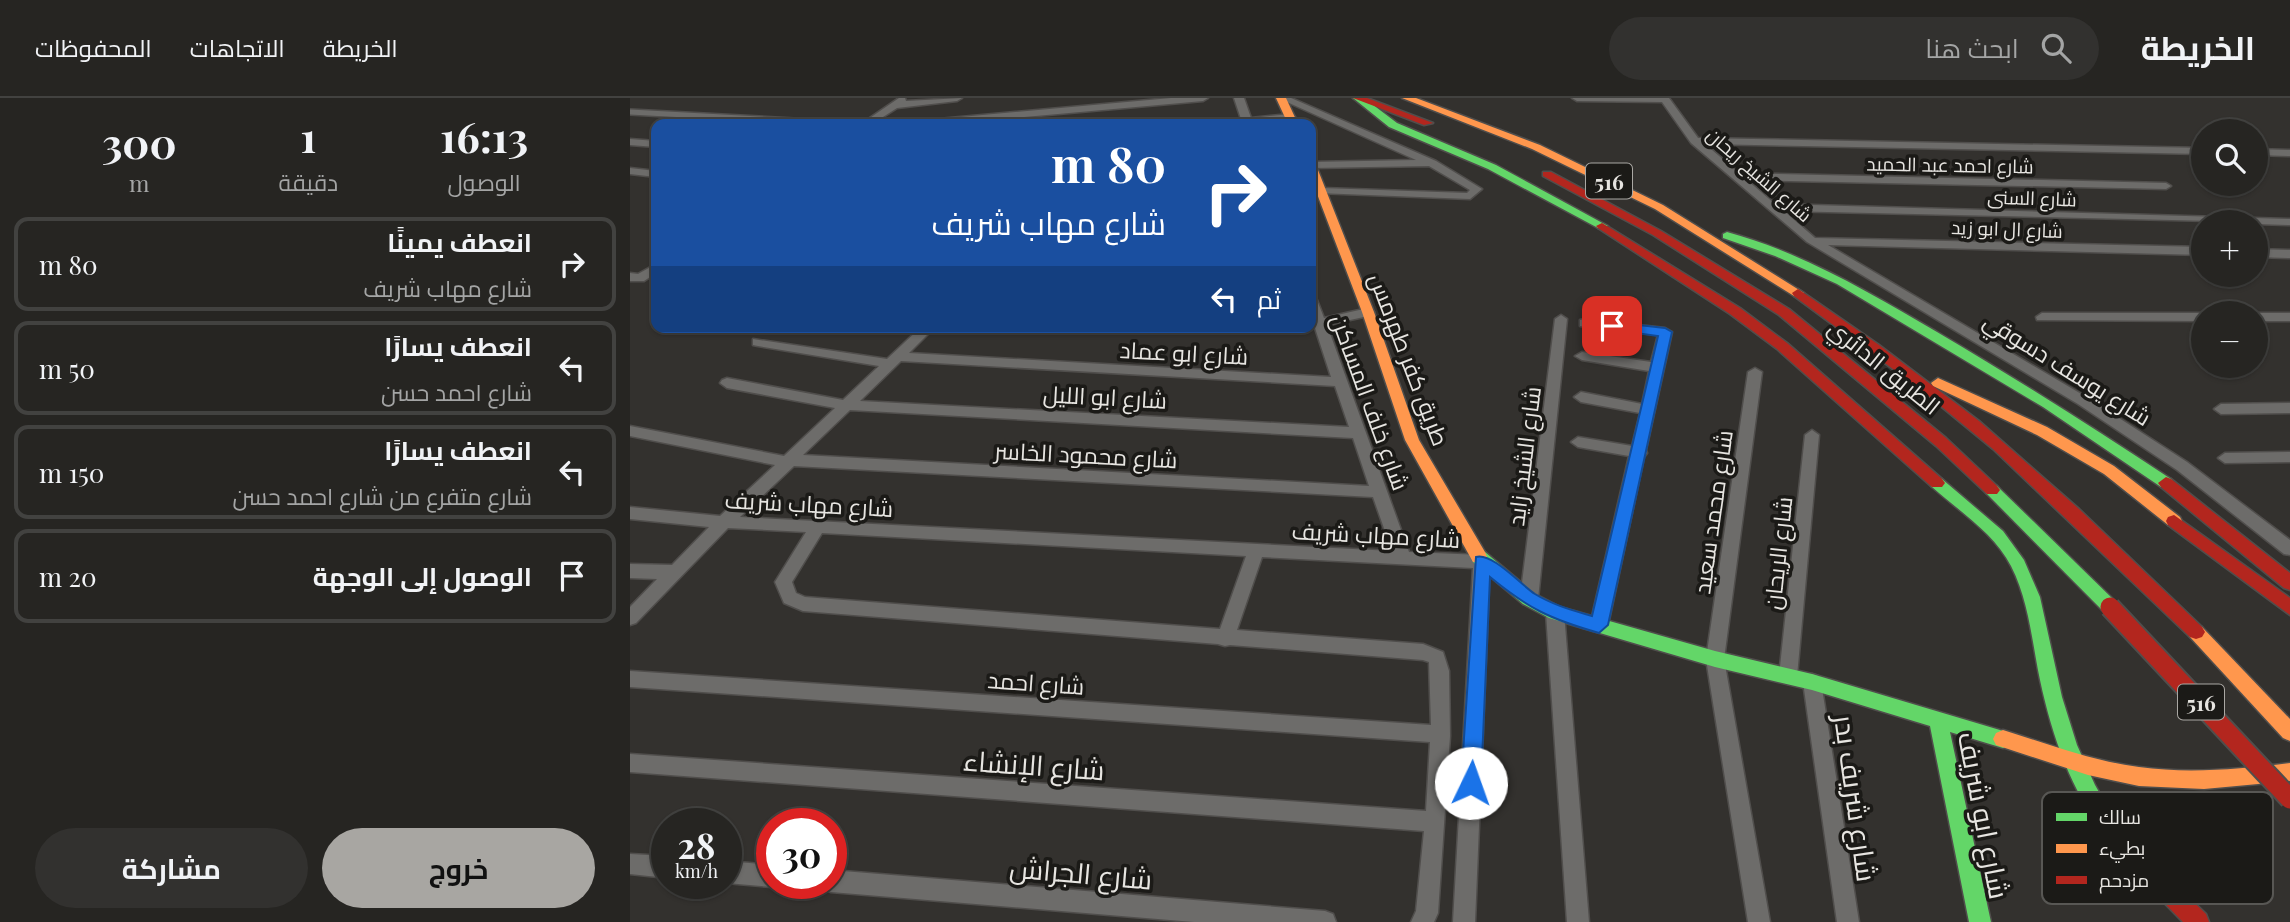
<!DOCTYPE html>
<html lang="ar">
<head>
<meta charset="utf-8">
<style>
	body { margin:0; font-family:"Playfair Display",Cairo,serif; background:#32312f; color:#f1f3f6; direction:rtl; height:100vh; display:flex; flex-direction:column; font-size:26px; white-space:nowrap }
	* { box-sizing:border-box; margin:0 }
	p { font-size:23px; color:#a4a5a5 }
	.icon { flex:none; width:38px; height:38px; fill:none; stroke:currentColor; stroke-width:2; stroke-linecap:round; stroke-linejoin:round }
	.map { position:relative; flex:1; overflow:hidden; direction:ltr }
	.panel { display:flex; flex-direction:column; background:#262522; width:630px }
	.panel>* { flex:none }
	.guide { position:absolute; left:21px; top:21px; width:665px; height:214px; border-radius:14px; box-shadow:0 2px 5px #0004,0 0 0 2px #424240; direction:rtl; background:#1a4fa0; color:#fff; overflow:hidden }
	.fabs { position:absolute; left:1561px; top:21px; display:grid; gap:14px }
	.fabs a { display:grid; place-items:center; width:77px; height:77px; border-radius:50%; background:#262522; box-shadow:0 2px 5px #0004,0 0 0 2px #424240; font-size:35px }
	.speed { position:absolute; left:21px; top:710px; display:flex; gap:14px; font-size:35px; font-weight:700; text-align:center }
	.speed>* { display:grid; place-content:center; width:91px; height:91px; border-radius:50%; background:#262522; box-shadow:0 2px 5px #0004,0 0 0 2px #424240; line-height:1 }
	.speed small { font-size:18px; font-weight:400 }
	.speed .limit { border:10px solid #d22; background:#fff; color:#111 }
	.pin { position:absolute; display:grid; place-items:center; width:60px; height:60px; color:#fff; margin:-30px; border-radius:14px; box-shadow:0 4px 10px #0006 }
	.me { position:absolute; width:77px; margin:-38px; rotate:3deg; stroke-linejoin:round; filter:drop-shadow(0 0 5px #0008) }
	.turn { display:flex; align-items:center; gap:24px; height:147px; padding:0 35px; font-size:32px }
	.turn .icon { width:91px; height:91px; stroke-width:2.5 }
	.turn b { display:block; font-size:49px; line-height:60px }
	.then { display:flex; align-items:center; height:66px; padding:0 35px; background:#0003; gap:14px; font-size:26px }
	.eta { display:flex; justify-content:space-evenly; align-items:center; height:119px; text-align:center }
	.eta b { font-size:42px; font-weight:700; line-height:49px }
	.action { display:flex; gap:14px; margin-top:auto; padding:14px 35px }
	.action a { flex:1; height:80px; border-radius:42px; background:#a8a6a2; color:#111; font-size:28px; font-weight:700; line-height:80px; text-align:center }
	.action a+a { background:#32312f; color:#f1f3f6 }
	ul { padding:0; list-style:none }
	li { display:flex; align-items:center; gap:21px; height:94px; margin:0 14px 10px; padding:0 21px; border:4px solid #424240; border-radius:14px }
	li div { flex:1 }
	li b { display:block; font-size:26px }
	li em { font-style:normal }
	header { display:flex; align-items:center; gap:42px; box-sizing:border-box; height:98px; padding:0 35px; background:#262522; border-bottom:2px solid #424240 }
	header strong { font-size:33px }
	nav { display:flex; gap:38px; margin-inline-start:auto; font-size:24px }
	.search { width:490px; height:63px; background:#32312f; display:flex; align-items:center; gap:18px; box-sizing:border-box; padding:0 24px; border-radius:38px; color:#a4a5a5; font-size:26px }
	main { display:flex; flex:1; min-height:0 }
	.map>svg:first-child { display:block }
</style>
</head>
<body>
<header>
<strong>الخريطة</strong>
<div class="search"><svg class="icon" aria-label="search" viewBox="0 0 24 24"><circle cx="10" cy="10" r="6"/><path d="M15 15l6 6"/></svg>ابحث هنا</div>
<nav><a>الخريطة</a><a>الاتجاهات</a><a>المحفوظات</a></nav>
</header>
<main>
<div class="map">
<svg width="1660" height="824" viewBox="0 0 1660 824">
	<rect width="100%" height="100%" fill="#33312e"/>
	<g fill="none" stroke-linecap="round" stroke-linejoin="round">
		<defs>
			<path id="lane" d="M0,14L219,26"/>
			<g id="street">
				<path d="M269,0H275L276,3L332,0L327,3L267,10L242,26H231Z"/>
				<path d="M541,0H578L573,3L317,26H282L287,23Z"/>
				<path d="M604,0H614L621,20L660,16L665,19L660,22L623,26H582L587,23L611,21Z"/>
				<path d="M648,0H661L806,63L852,91L840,101L688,95L686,93L692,90L837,95L840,92L799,68L681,70V64L786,62Z"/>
				<path d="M942,0H1039L1068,40L1573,50V56L1075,46L1109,75L1536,85L1541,88L1536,91L1117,82L1145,106L1660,121V127L1626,126V124L1154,113L1185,140L1573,149V157L1198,147L1458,300L1557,364L1660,442V457L1654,456L1547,372L1448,306L1177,144L1061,45L1032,4L947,3Z"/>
				<path d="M0,41L26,43V49L0,47Z"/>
				<path d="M1626,51L1660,52V58L1626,57Z"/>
				<path d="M0,70L26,73V79L0,76Z"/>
				<path d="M1626,151L1660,152V160L1626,159Z"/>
				<path d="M26,166V175L14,183H0V175L8,176Z"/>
				<path d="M681,198L687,202L694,220L738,210L744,214L743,217L697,227L779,454L852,457L858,459L860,464L845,824H823L843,470L632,459L607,532L793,546L813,554L819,573L820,638L808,815L804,824H781L786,813L794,733L0,674V656L796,713L800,644L0,589V573L801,627L799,564L793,562L600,547L595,548L588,546L173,513L154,505L145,484L176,434L98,430L6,525L0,527V509L27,481L0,480V466L42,467L79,429L0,421V409L90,418L145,367L0,338V328L154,358L205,310L97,290L90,285L92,282L97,280L213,302L249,268L128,248L123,247V241L257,261L291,229H305L279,255L701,279L685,230L676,229H681ZM271,263L705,288L719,329L230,303ZM220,312L723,340L739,388L173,357ZM164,368L743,399L762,453L110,419ZM192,435L616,458L590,531L175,499L166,495L162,484Z"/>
				<path d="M1412,215H1574L1573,223L1407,222L1406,219Z"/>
				<rect x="1626" y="215" width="34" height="8"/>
				<path d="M931,217L937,221L908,501L905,506L899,508L893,506L890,501L925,221Z"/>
				<path d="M955,221L1035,230L1042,234L1016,352L1017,355L1014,359L978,527L975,532L969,534L963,532L960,527L999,358L948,349L941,344L948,339L1002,348L1010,315L951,304L944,299L951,294L1012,306L1019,273L952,262L945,258L952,254L1021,264L1028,237L950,228V222Z"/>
				<path d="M637,229H670C663,235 644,235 637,229Z"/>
				<path d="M1125,270L1132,274L1094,561L1140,824H1118L1076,561L1118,274Z"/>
				<path d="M1660,305V315L1591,316L1584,311L1591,306Z"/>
				<path d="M1182,332L1189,337L1167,578L1164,584L1158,586L1152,584L1149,578L1175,337Z"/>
				<path d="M1660,354V364L1595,365L1588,360L1595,355Z"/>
				<path d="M925,508L931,510L934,515L959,824H937L916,515L919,510Z"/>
				<path d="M1182,576L1188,578L1191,584L1229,824H1207L1173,584L1176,578Z"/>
				<path d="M0,756L37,758V780L0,776Z"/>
				<path d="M96,763L142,767V786H149L142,789L96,785Z"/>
				<path d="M201,772L695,813L703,816L706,824H564L201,794L193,791L192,786H201Z"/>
			</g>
			<g id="fast">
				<path d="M723,0H734L767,25L866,67L978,128L968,130L858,71L759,29Z"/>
				<path d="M1097,134C1174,155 1240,195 1307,234C1387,281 1464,330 1541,381L1544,385L1541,389H1531L1413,309L1207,186L1145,158L1093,140V136Z"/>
				<path d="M1307,379L1312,381L1373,433L1394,462L1410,499L1432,599L1447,647L1465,687L1485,722L1482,729L1475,732C1463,727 1458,714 1453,703C1432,666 1419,624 1410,582C1402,544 1399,503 1381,468C1364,435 1329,413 1302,389L1299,385Z"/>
				<path d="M1362,386L1367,388L1486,504L1489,509L1486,514L1480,516L1474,514L1357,396L1354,392Z"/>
				<path d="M849,453L855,454L905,496L930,509L1085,553L1182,576L1380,635L1383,641L1380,647L1373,650L1320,634L1361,824H1339L1300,628L1182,592L1085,569L919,520L893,506L843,464L841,459L843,454Z"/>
			</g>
			<g id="slow">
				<path d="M646,0H656L668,26H658Z"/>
				<path d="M772,0H786L910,47L1033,107L1174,195L1168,199L1164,198L1025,111L902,51Z"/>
				<path d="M681,64L686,67L744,214L789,342L855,454L857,459L855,464H843L775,342L732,214L681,80Z"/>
				<path d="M1308,280L1417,329L1484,368L1550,419L1552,423L1550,427H1538L1474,376L1407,337L1303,288L1301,285Z"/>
				<path d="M1566,527L1572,529L1660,621V643L1653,640L1560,539L1557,534L1560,529Z"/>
				<path d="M1373,632C1418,646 1462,663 1509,669C1559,676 1610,671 1660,665V683L1574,691L1509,688L1458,677L1366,647L1363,641L1366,635Z"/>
			</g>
			<g id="jam">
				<path d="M723,0H737L803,25L794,27Z"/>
				<path d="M913,74H921L1031,133L1159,211L1316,340L1367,388L1370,392L1367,396H1357L1306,348L1149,217L1023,137L913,78Z"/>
				<path d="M972,125L1110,210L1157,245L1312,381L1315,385L1312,389H1302L1147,251L1100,216L968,130L966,128Z"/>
				<path d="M1168,191L1249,247L1349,323L1449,411L1572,529L1575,534L1572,539L1566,541L1560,539L1363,351L1290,291L1164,198L1162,195Z"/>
				<path d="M1536,379L1541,381L1660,475V492L1654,490L1531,389L1528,385Z"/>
				<path d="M1544,417L1660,500V517L1538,427L1536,423L1538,419Z"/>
				<path d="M1475,712L1482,715L1516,758L1576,816L1579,824H1553L1502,772L1468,729L1465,722L1468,715Z"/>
			</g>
		</defs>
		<!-- lane casing -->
		<use href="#lane" stroke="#504e4c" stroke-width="8"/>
		<!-- street casing -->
		<use href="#street" stroke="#504e4c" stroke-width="3"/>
		<!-- fast casing -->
		<use href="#fast" stroke="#504e4c" stroke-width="3"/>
		<!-- slow casing -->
		<use href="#slow" stroke="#504e4c" stroke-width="3"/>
		<!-- jam casing -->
		<use href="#jam" stroke="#504e4c" stroke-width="3"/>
		<!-- lane -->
		<use href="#lane" stroke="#6d6c6a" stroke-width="5"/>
		<!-- street -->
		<use href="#street" fill="#6d6c6a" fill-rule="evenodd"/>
		<!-- fast -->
		<use href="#fast" fill="#63d668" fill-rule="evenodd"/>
		<!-- slow -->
		<use href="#slow" fill="#ff974d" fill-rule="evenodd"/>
		<!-- jam -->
		<use href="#jam" fill="#b3261e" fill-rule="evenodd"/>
		<defs>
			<path id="jam-bridge" d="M1480,509L1660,701"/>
		</defs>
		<!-- jam-bridge casing -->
		<use href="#jam-bridge" stroke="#504e4c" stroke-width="23" stroke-linecap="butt"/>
		<!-- jam-bridge -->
		<use href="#jam-bridge" stroke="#b3261e" stroke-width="19"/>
	</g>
	<!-- route -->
	<path fill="#1a73e8" stroke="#114b97" stroke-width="2" d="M982,224L1035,230L1042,234L978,527L969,535C920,521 899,511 860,479L851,685L848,692L841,695L834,692L831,685L846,459C862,454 891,487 905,496C923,507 942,512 962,518L1028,238L977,231V225Z"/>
	<g text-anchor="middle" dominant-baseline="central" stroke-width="7" stroke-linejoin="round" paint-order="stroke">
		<!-- far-street labels -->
		<g font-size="19" fill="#e7e5e1" stroke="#1b1a17">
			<text transform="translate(1320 66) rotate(1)">شارع احمد عبد الحميد</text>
			<text transform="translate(1130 76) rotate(41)">شارع الشيخ ريحان</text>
			<text transform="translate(1402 99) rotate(2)">شارع السنى</text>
			<text transform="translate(1377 130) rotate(2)">شارع ال ابو زيد</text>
		</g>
		<!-- shield labels -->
		<g fill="#1b1a17" stroke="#aaa8a4" stroke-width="2">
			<rect x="956" y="65.5" width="46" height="35" rx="5"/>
			<rect x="1548" y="586.5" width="46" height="35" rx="5"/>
		</g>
		<g font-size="21" font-weight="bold" fill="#e7e5e1">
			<text x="979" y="83">516</text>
			<text x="1571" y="604">516</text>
		</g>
		<!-- street labels -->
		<g font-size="23" fill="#e7e5e1" stroke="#1b1a17">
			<text transform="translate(554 254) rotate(3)">شارع ابو عماد</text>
			<text transform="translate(780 261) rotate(69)">طريق كفر طهرمس</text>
			<text transform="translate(1255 268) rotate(39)">الطريق الدائري</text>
			<text transform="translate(1438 270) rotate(32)">شارع يوسف دسوقي</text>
			<text transform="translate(475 298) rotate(3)">شارع ابو الليل</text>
			<text transform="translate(741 304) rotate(70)">شارع خلف المساكن</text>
			<text transform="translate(456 356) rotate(3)">شارع محمود الخاسر</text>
			<text transform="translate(893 358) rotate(-83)">شارع الشيخ زايد</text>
			<text transform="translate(179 405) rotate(3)">شارع مهاب شريف</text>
			<text transform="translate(1082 414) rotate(-82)">شارع محمد سعيد</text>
			<text transform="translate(746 436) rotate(3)">شارع مهاب شريف</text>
			<text transform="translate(1147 455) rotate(-84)">شارع الريحان</text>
			<text transform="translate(406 584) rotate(4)">شارع احمد</text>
		</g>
		<!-- near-street labels -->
		<g font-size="28" fill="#e7e5e1" stroke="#1b1a17">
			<text transform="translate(404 666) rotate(4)">شارع الإنشاء</text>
			<text transform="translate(1227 700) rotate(82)">شارع شريف بدر</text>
			<text transform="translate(1355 717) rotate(79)">شارع ابو شريف</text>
			<text transform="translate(451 774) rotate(5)">شارع الجراش</text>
		</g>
	</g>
	<!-- legend -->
	<rect x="1412" y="694" width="231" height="112" rx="10" fill="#1b1a17" stroke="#585754" stroke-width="2"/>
	<rect x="1426" y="715" width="31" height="8" fill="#63d668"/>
	<rect x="1426" y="746" width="31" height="9" fill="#ff974d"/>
	<rect x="1426" y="778" width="31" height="8" fill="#b3261e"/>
	<g font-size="19" fill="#e7e5e1">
		<text x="1469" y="726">سالك</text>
		<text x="1469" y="757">بطيء</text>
		<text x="1469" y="789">مزدحم</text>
	</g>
</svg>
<div class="fabs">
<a><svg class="icon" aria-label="search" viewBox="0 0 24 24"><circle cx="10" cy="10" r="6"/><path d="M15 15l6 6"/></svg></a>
<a>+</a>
<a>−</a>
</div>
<div class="speed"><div>28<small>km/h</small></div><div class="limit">30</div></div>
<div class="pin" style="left:982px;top:228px;background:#d93025"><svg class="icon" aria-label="arrive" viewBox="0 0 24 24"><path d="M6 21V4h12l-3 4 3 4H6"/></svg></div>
<svg class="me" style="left:841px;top:685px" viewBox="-20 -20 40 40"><circle r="19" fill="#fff"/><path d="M0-13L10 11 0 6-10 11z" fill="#1a73e8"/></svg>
<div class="guide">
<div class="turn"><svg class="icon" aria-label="right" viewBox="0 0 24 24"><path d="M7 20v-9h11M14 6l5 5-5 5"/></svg><div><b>80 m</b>شارع مهاب شريف</div></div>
<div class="then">ثم<svg class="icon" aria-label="left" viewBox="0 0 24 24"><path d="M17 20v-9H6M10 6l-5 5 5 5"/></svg></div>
</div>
</div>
<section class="panel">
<div class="eta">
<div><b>16:13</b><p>الوصول</p></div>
<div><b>1</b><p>دقيقة</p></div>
<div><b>300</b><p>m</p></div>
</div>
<ul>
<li><svg class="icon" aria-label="right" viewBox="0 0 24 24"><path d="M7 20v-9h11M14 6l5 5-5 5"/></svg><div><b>انعطف يمينًا</b><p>شارع مهاب شريف</p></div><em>80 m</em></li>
<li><svg class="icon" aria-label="left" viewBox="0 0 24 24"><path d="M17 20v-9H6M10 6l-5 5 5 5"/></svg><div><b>انعطف يسارًا</b><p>شارع احمد حسن</p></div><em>50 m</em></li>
<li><svg class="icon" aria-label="left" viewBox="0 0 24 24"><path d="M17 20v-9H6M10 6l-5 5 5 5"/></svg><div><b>انعطف يسارًا</b><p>شارع متفرع من شارع احمد حسن</p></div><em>150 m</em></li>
<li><svg class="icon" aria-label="arrive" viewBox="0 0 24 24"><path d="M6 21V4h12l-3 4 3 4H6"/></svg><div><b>الوصول إلى الوجهة</b></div><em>20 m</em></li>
</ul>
<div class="action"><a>خروج</a><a>مشاركة</a></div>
</section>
</main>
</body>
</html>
